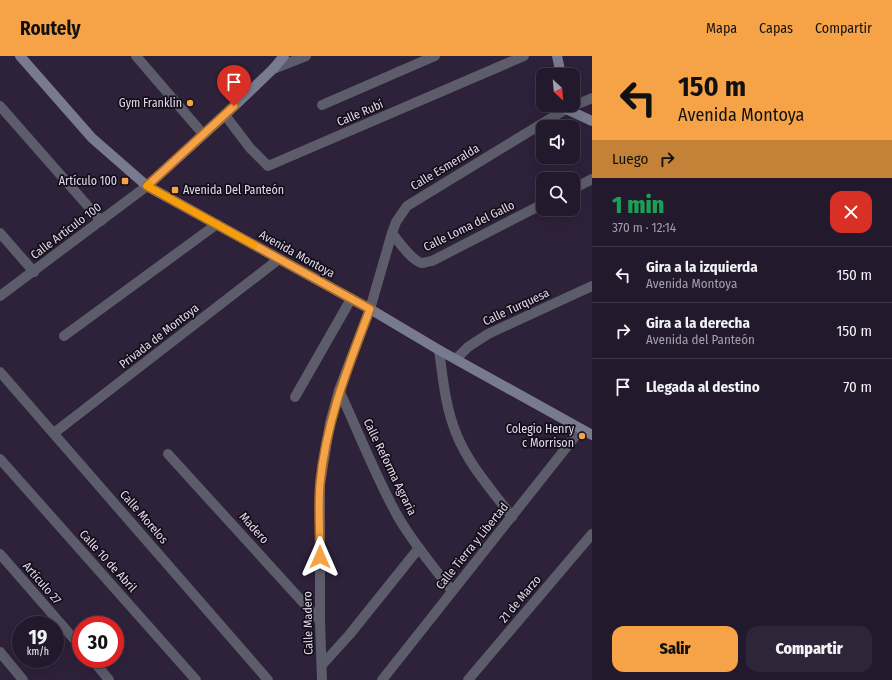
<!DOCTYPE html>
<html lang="es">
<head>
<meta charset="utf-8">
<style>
	body { margin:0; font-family:"Fira Sans Condensed",sans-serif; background:#2e2638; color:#f1f3f6; height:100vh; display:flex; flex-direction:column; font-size:15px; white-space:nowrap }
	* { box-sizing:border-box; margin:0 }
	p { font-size:13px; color:#a2a0a9 }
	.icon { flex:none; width:22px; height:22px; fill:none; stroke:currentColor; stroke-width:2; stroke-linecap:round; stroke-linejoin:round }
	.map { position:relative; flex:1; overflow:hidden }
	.sheet { display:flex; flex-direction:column; background:#22192c; width:300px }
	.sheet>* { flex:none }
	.banner { background:#f6a246; color:#111; overflow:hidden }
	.needle { width:26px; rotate:154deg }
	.fabs { position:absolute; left:536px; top:12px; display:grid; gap:8px }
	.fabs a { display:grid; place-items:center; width:44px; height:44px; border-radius:8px; background:#22192c; box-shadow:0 4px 16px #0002,0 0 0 1px #3f3848; font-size:20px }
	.speed { position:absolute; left:12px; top:560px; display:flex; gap:8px; font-size:20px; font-weight:700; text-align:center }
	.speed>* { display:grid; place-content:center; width:52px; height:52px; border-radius:50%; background:#22192c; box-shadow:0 4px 16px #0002,0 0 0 1px #3f3848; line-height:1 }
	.speed small { font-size:10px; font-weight:400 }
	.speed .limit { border:6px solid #d22; background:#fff; color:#111 }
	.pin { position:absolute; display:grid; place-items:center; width:34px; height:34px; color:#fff; margin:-41px -17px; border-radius:50% 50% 50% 0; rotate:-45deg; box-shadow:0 0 4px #0007 }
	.pin .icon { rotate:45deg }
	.me { position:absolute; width:44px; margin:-22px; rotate:0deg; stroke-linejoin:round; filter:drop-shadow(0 0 3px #0008) }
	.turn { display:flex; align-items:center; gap:14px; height:84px; padding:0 20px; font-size:18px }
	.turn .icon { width:52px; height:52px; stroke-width:2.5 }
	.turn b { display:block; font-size:28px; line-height:34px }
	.then { display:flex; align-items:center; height:38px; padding:0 20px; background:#0003; gap:8px; font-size:15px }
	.round { display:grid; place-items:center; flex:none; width:42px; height:42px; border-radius:12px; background:#2e2638 }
	.summary { display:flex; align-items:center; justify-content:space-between; height:68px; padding:0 20px }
	h1 { font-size:24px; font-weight:800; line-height:30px; color:#1e9e55 }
	.cta { display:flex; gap:8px; margin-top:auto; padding:8px 20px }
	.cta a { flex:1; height:46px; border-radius:12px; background:#f6a246; color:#111; font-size:16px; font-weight:800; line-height:46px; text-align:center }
	.cta a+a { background:#2e2638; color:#f1f3f6 }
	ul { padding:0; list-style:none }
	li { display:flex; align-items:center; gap:12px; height:56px; padding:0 20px; border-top:1px solid #3f3848 }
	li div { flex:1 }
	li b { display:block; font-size:15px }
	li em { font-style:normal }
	header { display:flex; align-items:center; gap:24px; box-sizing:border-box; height:56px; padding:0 20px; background:#f6a246; color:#111 }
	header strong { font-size:19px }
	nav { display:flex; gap:22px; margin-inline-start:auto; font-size:14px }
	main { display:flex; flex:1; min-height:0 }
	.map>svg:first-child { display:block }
</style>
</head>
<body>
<header>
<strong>Routely</strong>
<nav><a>Mapa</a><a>Capas</a><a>Compartir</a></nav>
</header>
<main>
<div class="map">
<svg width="592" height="624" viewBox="0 0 592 624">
	<rect width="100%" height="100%" fill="#2e213a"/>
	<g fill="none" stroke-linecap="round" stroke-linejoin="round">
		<!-- street -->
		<g stroke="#5c5c6a" stroke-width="10">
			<path d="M136,0L203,78"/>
			<path d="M273,13L306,0"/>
			<path d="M322,49L435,0"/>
			<path d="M0,50L101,165"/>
			<path d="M225,59L250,92L268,110L524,0"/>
			<path d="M573,133L592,123"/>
			<path d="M0,177L34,216"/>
			<path d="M392,177C398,185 412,205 422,207C425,207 429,205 432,205L543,148"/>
			<path d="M0,240L147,130"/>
			<path d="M64,280L217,168"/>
			<path d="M439,294C443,322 445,350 456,377C468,408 492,434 512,461"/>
			<path d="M456,303L468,291L488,278L592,230"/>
			<path d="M0,316L268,624"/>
			<path d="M339,334C358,375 375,419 397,459C412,486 433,510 452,535"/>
			<path d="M295,341L351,243"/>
			<path d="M54,377L279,203"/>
			<path d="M168,398L320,565"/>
			<path d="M0,403L196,624"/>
			<path d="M0,498L81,591"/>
			<path d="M0,596L23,624"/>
			<path d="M92,603L109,624"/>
			<path d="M322,609L350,578L419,492"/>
			<path d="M322,624L320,565V428L330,367L339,334L370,253L392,177L396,166L407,150L566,53L592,42"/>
			<path d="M382,624L581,373"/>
			<path d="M468,624L592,478"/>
		</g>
		<!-- secondary -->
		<g stroke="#787a8f" stroke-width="10">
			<path d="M20,0L92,82L147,130L370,253L439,294L592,379"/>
			<path d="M557,0L561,19"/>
			<path d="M566,49V53L592,65"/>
			<path d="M147,130L225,59L273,13L284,0"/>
		</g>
	</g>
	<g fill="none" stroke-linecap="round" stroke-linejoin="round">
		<defs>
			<path id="route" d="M234,50L147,130L370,253C348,311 326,365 320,428C318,451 320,477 320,501"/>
		</defs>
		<!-- route casing -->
		<use href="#route" stroke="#a0692e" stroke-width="10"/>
		<!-- route -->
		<use href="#route" stroke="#f6a246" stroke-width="7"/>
		<!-- slow -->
		<path stroke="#f59e0b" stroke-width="7" d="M149,128L147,130L254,189"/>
	</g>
	<!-- markers -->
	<g fill="#f6a246" stroke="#130e19" stroke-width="1.5">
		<circle cx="190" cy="47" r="4"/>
		<rect x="121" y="121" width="8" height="8" rx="2"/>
		<rect x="171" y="130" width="8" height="8" rx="2"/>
		<circle cx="582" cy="380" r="4"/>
	</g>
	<g text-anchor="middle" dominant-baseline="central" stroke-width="3.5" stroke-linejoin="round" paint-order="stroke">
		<!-- poi labels -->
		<g font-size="12" fill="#e1d9ea" stroke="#130e19" text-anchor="end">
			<text x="182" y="47">Gym Franklin</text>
			<text x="117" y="125">Artículo 100</text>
			<text x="183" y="134" text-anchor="start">Avenida Del Panteón</text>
			<text x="574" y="373">Colegio Henry<tspan x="574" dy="14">c Morrison</tspan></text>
		</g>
		<!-- street labels -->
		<g font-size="12" fill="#e1d9ea" stroke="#130e19">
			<text transform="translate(360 57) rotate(-23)">Calle Rubí</text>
			<text transform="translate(445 111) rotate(-31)">Calle Esmeralda</text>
			<text transform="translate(469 170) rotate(-26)">Calle Loma del Gallo</text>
			<text transform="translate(66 175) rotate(-37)">Calle Artículo 100</text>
			<text transform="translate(297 198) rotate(29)">Avenida Montoya</text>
			<text transform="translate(516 251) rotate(-25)">Calle Turquesa</text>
			<text transform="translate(159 280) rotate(-38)">Privada de Montoya</text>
			<text transform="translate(390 411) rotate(64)">Calle Reforma Agraria</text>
			<text transform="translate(144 461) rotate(49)">Calle Morelos</text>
			<text transform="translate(254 472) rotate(48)">Madero</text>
			<text transform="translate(472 490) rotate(-51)">Calle Tierra y Libertad</text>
			<text transform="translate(108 505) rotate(48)">Calle 10 de Abril</text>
			<text transform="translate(42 527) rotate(49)">Artículo 27</text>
			<text transform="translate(520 543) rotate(-50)">21 de Marzo</text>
			<text transform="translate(308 567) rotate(-91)">Calle Madero</text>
		</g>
	</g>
</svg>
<div class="fabs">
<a><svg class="needle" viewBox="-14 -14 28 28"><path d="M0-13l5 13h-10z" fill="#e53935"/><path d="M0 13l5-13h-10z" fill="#a2a0a9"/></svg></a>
<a><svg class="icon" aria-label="sound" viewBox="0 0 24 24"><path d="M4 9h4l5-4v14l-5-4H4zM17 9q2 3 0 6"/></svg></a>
<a><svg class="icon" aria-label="search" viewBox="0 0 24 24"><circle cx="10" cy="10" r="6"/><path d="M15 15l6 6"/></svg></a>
</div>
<div class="speed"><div>19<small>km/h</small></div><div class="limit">30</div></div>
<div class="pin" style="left:234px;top:50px;background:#d93025"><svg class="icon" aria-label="arrive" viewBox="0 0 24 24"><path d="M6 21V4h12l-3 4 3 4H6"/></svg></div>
<svg class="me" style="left:320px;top:501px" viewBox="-20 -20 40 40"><path d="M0-17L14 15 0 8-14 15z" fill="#f6a246" stroke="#fff" stroke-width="4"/></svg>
</div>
<section class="sheet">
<div class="banner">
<div class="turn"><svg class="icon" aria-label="left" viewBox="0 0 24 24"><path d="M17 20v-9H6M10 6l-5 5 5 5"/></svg><div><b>150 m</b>Avenida Montoya</div></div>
<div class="then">Luego<svg class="icon" aria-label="right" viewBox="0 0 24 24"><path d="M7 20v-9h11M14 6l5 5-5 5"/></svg></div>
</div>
<div class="summary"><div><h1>1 min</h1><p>370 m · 12:14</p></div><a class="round" style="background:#d93025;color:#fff"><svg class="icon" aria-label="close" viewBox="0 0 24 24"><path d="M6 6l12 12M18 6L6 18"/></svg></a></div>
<ul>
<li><svg class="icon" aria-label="left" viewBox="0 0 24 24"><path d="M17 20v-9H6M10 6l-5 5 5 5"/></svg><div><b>Gira a la izquierda</b><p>Avenida Montoya</p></div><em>150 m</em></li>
<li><svg class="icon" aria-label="right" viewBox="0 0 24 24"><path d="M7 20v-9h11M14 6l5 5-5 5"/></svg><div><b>Gira a la derecha</b><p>Avenida del Panteón</p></div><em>150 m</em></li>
<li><svg class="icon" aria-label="arrive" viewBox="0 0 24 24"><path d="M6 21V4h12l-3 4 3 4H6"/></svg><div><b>Llegada al destino</b></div><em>70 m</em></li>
</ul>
<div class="cta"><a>Salir</a><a>Compartir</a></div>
</section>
</main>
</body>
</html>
